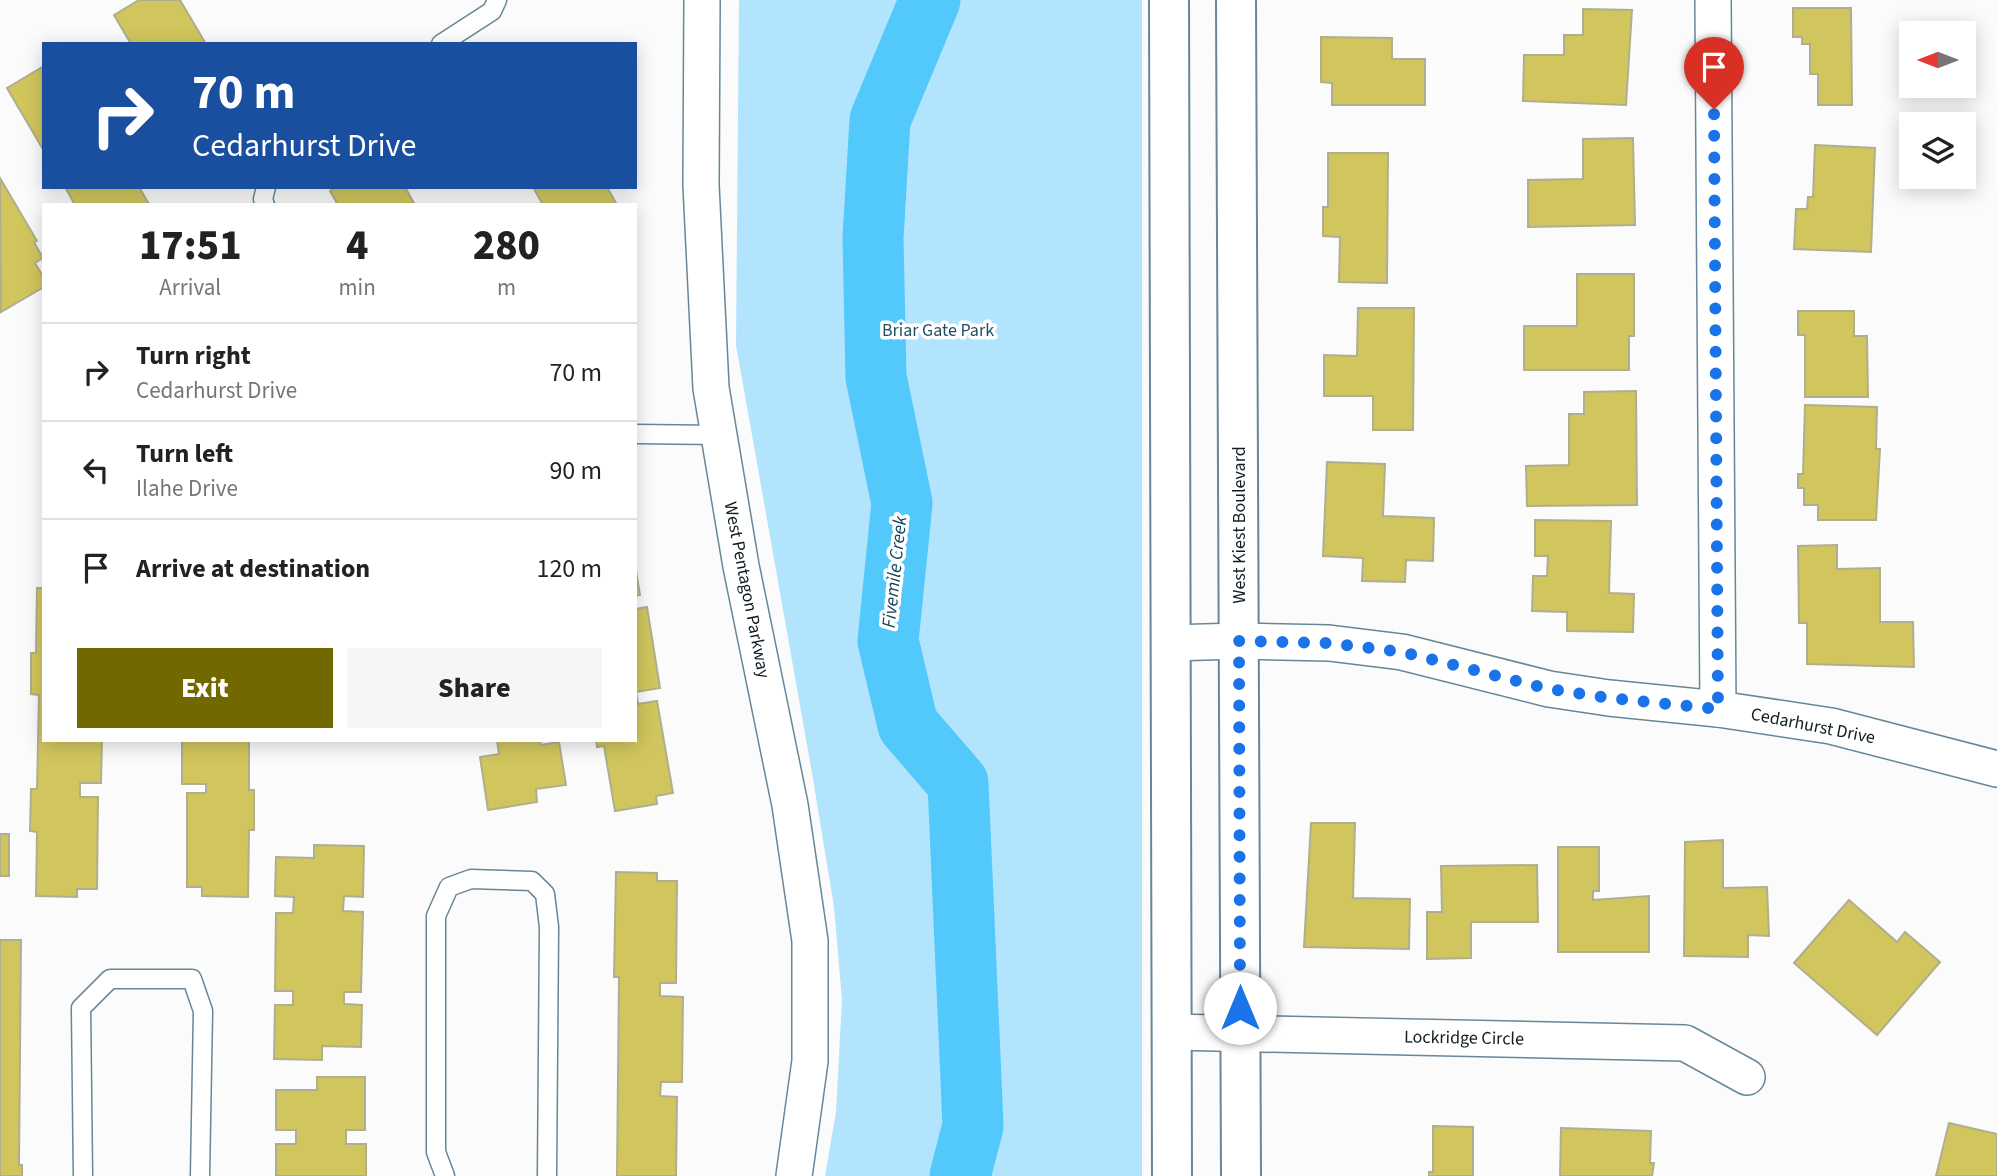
<!DOCTYPE html>
<html lang="en">
<head>
<meta charset="utf-8">
<style>
	body { margin:0; font-family:"Source Sans 3",sans-serif; background:#f6f6f6; color:#222; height:100vh; display:flex; flex-direction:column; font-size:26px; white-space:nowrap }
	* { box-sizing:border-box; margin:0 }
	p { font-size:23px; color:#767676 }
	.icon { flex:none; width:38px; height:38px; fill:none; stroke:currentColor; stroke-width:2; stroke-linecap:round; stroke-linejoin:round }
	.map { position:relative; flex:1; overflow:hidden }
	.sheet { position:absolute; left:42px; top:203px; width:595px; height:539px; display:flex; flex-direction:column; background:#fff; border-radius:0px; box-shadow:0 4px 18px #0003 }
	.sheet>* { flex:none }
	.guide { position:absolute; left:42px; top:42px; width:595px; height:147px; border-radius:0px; box-shadow:0 4px 18px #0003; background:#1a4fa0; color:#fff; overflow:hidden }
	.needle { width:46px; rotate:270deg }
	.fabs { position:absolute; left:1899px; top:21px; display:grid; gap:14px }
	.fabs a { display:grid; place-items:center; width:77px; height:77px; border-radius:0px; background:#fff; box-shadow:0 4px 18px #0003; font-size:35px }
	.pin { position:absolute; display:grid; place-items:center; width:60px; height:60px; color:#fff; margin:-72px -30px; border-radius:50% 50% 50% 0; rotate:-45deg; box-shadow:0 0 7px #0007 }
	.pin .icon { rotate:45deg }
	.me { position:absolute; width:77px; margin:-38px; rotate:0deg; stroke-linejoin:round; filter:drop-shadow(0 0 5px #0008) }
	.turn { display:flex; align-items:center; gap:24px; height:147px; padding:0 35px; font-size:32px }
	.turn .icon { width:91px; height:91px; stroke-width:2.5 }
	.turn b { display:block; font-size:49px; line-height:60px }
	.eta { display:flex; justify-content:space-evenly; align-items:center; height:119px; text-align:center }
	.eta b { font-size:42px; font-weight:800; line-height:49px }
	.button { display:flex; gap:14px; margin-top:auto; padding:14px 35px }
	.button a { flex:1; height:80px; border-radius:0px; background:#716800; color:#fff; font-size:28px; font-weight:800; line-height:80px; text-align:center }
	.button a+a { background:#f6f6f6; color:#222 }
	ul { padding:0; list-style:none }
	li { display:flex; align-items:center; gap:21px; height:98px; padding:0 35px; border-top:2px solid #e0e0e0 }
	li div { flex:1 }
	li b { display:block; font-size:26px }
	li em { font-style:normal }
	.map>svg:first-child { display:block }
</style>
</head>
<body>
<div class="map">
<svg width="1997" height="1176" viewBox="0 0 1997 1176">
	<rect width="100%" height="100%" fill="#fbfbfb"/>
	<!-- green -->
	<path fill="#b2e4fe" d="M739,0H1142V1176H825L836,1112L842,1000L834,907L812,773L736,345Z"/>
	<g fill="none" stroke-linecap="round" stroke-linejoin="round">
		<!-- river -->
		<path stroke="#53c8fb" stroke-width="61" d="M930,0L880,120L873,238L876,377L902,503L888,641L908,725L958,783L973,1126L960,1176"/>
	</g>
	<!-- building -->
	<g fill="#d1c65d" stroke="#b1ae8d" stroke-width="2">
		<path d="M139,0H180L206,44H131L114,15Z"/>
		<path d="M1793,8H1851L1852,105H1818V74H1810V44H1802V37H1793Z"/>
		<path d="M1583,9L1632,10L1626,105L1523,101L1524,55H1564V35H1583Z"/>
		<path d="M1321,37L1392,38V59H1425V105H1332V83L1321,82Z"/>
		<path d="M44,66V151L7,88Z"/>
		<path d="M1633,138L1635,225L1528,227V180L1583,179V139Z"/>
		<path d="M1815,145L1875,148L1871,252L1794,249L1796,209H1807L1808,197H1813Z"/>
		<path d="M1328,153H1388L1387,283L1339,282L1340,237L1323,236V207H1328Z"/>
		<path d="M0,178L37,241L34,242L43,258L35,263L44,278V287L1,312Z"/>
		<path d="M65,187H139L149,204L75,205Z"/>
		<path d="M336,187H405L415,205H338L330,191Z"/>
		<path d="M533,187H607L617,205H543Z"/>
		<path d="M1577,274H1634V336H1629V370H1524V326H1577Z"/>
		<path d="M1358,308H1414L1413,430H1373V396H1324V355L1357,356Z"/>
		<path d="M1798,311H1854V336H1867L1868,397H1805V335H1798Z"/>
		<path d="M1636,391L1637,505L1527,506L1526,466L1569,465V414H1584V392Z"/>
		<path d="M1805,405L1877,407L1876,449H1880L1876,520H1818V505H1804V488H1798V474H1803Z"/>
		<path d="M1327,462L1385,464L1383,516L1434,518L1433,561L1406,560L1405,582L1362,581L1363,558L1323,556Z"/>
		<path d="M1535,520L1611,521L1609,593L1634,594L1633,632L1567,631V612L1532,611L1533,576H1547L1548,556H1535Z"/>
		<path d="M1837,545V569L1880,568V622H1913L1914,667L1807,664V623H1799L1798,546Z"/>
		<path d="M635,565L640,595L635,596Z"/>
		<path d="M37,588H44V740H102L101,783H80V797H98L97,889H77V897L36,896L37,832L30,831L31,789H37L39,695L31,694V653H36Z"/>
		<path d="M647,607L660,688L636,692L638,704L657,701L673,793L656,796L657,804L615,811L604,746L597,747L596,740H635V609Z"/>
		<path d="M182,740H249V790H254V830H249L248,897L202,896V887H187V793H206V784H182Z"/>
		<path d="M497,740H540L541,745L559,742L566,785L536,789L537,802L488,810L480,757L499,754Z"/>
		<path d="M1311,823H1355L1353,898L1410,899L1409,949L1304,947Z"/>
		<rect x="0" y="834" width="9" height="42"/>
		<path d="M1723,840V888L1767,887L1769,936L1748,935V957L1684,956L1685,842Z"/>
		<path d="M314,845L364,846L363,897L344,896L343,911L363,912L361,992H344V1004L362,1005L361,1047L322,1046V1060L274,1059L275,1005H293V991H275L276,913H293L294,897L275,896L276,857L314,858Z"/>
		<path d="M1558,847H1599V891H1593V900L1649,896V952H1558Z"/>
		<path d="M1537,865L1538,922H1471V958L1427,959V912H1442L1441,866Z"/>
		<path d="M616,872L657,873V881H677L676,983H660V996L683,997L682,1082H661L660,1096L677,1097L676,1176H617L619,977H614Z"/>
		<path d="M1849,900L1897,942L1905,932L1940,962L1877,1035L1794,963Z"/>
		<path d="M0,940H21L19,1165H22V1176H0Z"/>
		<path d="M317,1077H365V1130H346V1144H366V1176H276V1144H296V1130H276V1090H317Z"/>
		<path d="M1949,1123L1997,1134V1176H1936Z"/>
		<path d="M1433,1126L1473,1127V1176H1429V1172H1433Z"/>
		<path d="M1561,1128L1651,1131L1650,1163H1654L1652,1176H1560Z"/>
	</g>
	<g fill="none" stroke-linecap="round" stroke-linejoin="round">
		<defs>
			<g id="lane">
				<path d="M441,44L492,11L497,0"/>
				<path d="M265,205L263,199L266,187"/>
				<path d="M635,434L719,435"/>
				<path d="M83,1176L81,1008L110,979H192L203,1011L200,1176"/>
				<path d="M445,1176L436,1152V916L449,887L471,879L532,881L545,894L549,927L547,1176"/>
			</g>
			<g id="street">
				<path d="M702,0L701,185L711,388L741,566L790,805L810,941V1061L794,1176"/>
				<path d="M1713,0L1718,709"/>
				<path d="M1170,643L1239,641L1329,643L1402,652L1549,689L1609,698L1718,709L1831,726L1997,769"/>
				<path d="M1171,1032L1685,1043L1747,1077"/>
			</g>
			<g id="secondary">
				<path d="M1169,0L1172,1176"/>
				<path d="M1236,0L1241,1176"/>
			</g>
		</defs>
		<!-- lane casing -->
		<use href="#lane" stroke="#678798" stroke-width="21"/>
		<!-- street casing -->
		<use href="#street" stroke="#678798" stroke-width="38"/>
		<!-- secondary casing -->
		<use href="#secondary" stroke="#678798" stroke-width="42"/>
		<!-- lane -->
		<use href="#lane" stroke="#fff" stroke-width="18"/>
		<!-- street -->
		<use href="#street" stroke="#fff" stroke-width="35"/>
		<!-- secondary -->
		<use href="#secondary" stroke="#fff" stroke-width="38"/>
	</g>
	<g fill="none" stroke-linecap="round" stroke-linejoin="round">
		<!-- route -->
		<path stroke="#1a73e8" stroke-width="12" stroke-dasharray="0 21.6" d="M1240,1008L1239,641L1329,643L1402,652L1549,689L1609,698L1718,709L1714,109"/>
	</g>
	<g text-anchor="middle" dominant-baseline="central" stroke-width="7" stroke-linejoin="round" paint-order="stroke">
		<!-- park labels -->
		<g font-size="18" fill="#225167" stroke="#fff">
			<text x="938" y="330">Briar Gate Park</text>
		</g>
		<!-- street labels -->
		<g font-size="18" fill="#101d23" stroke="#fff">
			<text transform="translate(1239 525) rotate(-90)">West Kiest Boulevard</text>
			<text transform="translate(747 590) rotate(79)">West Pentagon Parkway</text>
			<text transform="translate(1813 726) rotate(11)">Cedarhurst Drive</text>
			<text transform="translate(1464 1038) rotate(1)">Lockridge Circle</text>
		</g>
		<!-- water labels -->
		<g font-size="19" font-style="italic" fill="#134459" stroke="#fff">
			<text transform="translate(895 572) rotate(-84)">Fivemile Creek</text>
		</g>
	</g>
</svg>
<div class="fabs">
<a><svg class="needle" viewBox="-14 -14 28 28"><path d="M0-13l5 13h-10z" fill="#e53935"/><path d="M0 13l5-13h-10z" fill="#767676"/></svg></a>
<a><svg class="icon" aria-label="layers" viewBox="0 0 24 24"><path d="M12 4l9 5-9 5-9-5zM3 14l9 5 9-5"/></svg></a>
</div>
<div class="pin" style="left:1714px;top:109px;background:#d93025"><svg class="icon" aria-label="arrive" viewBox="0 0 24 24"><path d="M6 21V4h12l-3 4 3 4H6"/></svg></div>
<svg class="me" style="left:1240px;top:1008px" viewBox="-20 -20 40 40"><circle r="19" fill="#fff"/><path d="M0-13L10 11 0 6-10 11z" fill="#1a73e8"/></svg>
<div class="guide">
<div class="turn"><svg class="icon" aria-label="right" viewBox="0 0 24 24"><path d="M7 20v-9h11M14 6l5 5-5 5"/></svg><div><b>70 m</b>Cedarhurst Drive</div></div>
</div>
<section class="sheet">
<div class="eta">
<div><b>17:51</b><p>Arrival</p></div>
<div><b>4</b><p>min</p></div>
<div><b>280</b><p>m</p></div>
</div>
<ul>
<li><svg class="icon" aria-label="right" viewBox="0 0 24 24"><path d="M7 20v-9h11M14 6l5 5-5 5"/></svg><div><b>Turn right</b><p>Cedarhurst Drive</p></div><em>70 m</em></li>
<li><svg class="icon" aria-label="left" viewBox="0 0 24 24"><path d="M17 20v-9H6M10 6l-5 5 5 5"/></svg><div><b>Turn left</b><p>Ilahe Drive</p></div><em>90 m</em></li>
<li><svg class="icon" aria-label="arrive" viewBox="0 0 24 24"><path d="M6 21V4h12l-3 4 3 4H6"/></svg><div><b>Arrive at destination</b></div><em>120 m</em></li>
</ul>
<div class="button"><a>Exit</a><a>Share</a></div>
</section>
</div>
</body>
</html>
